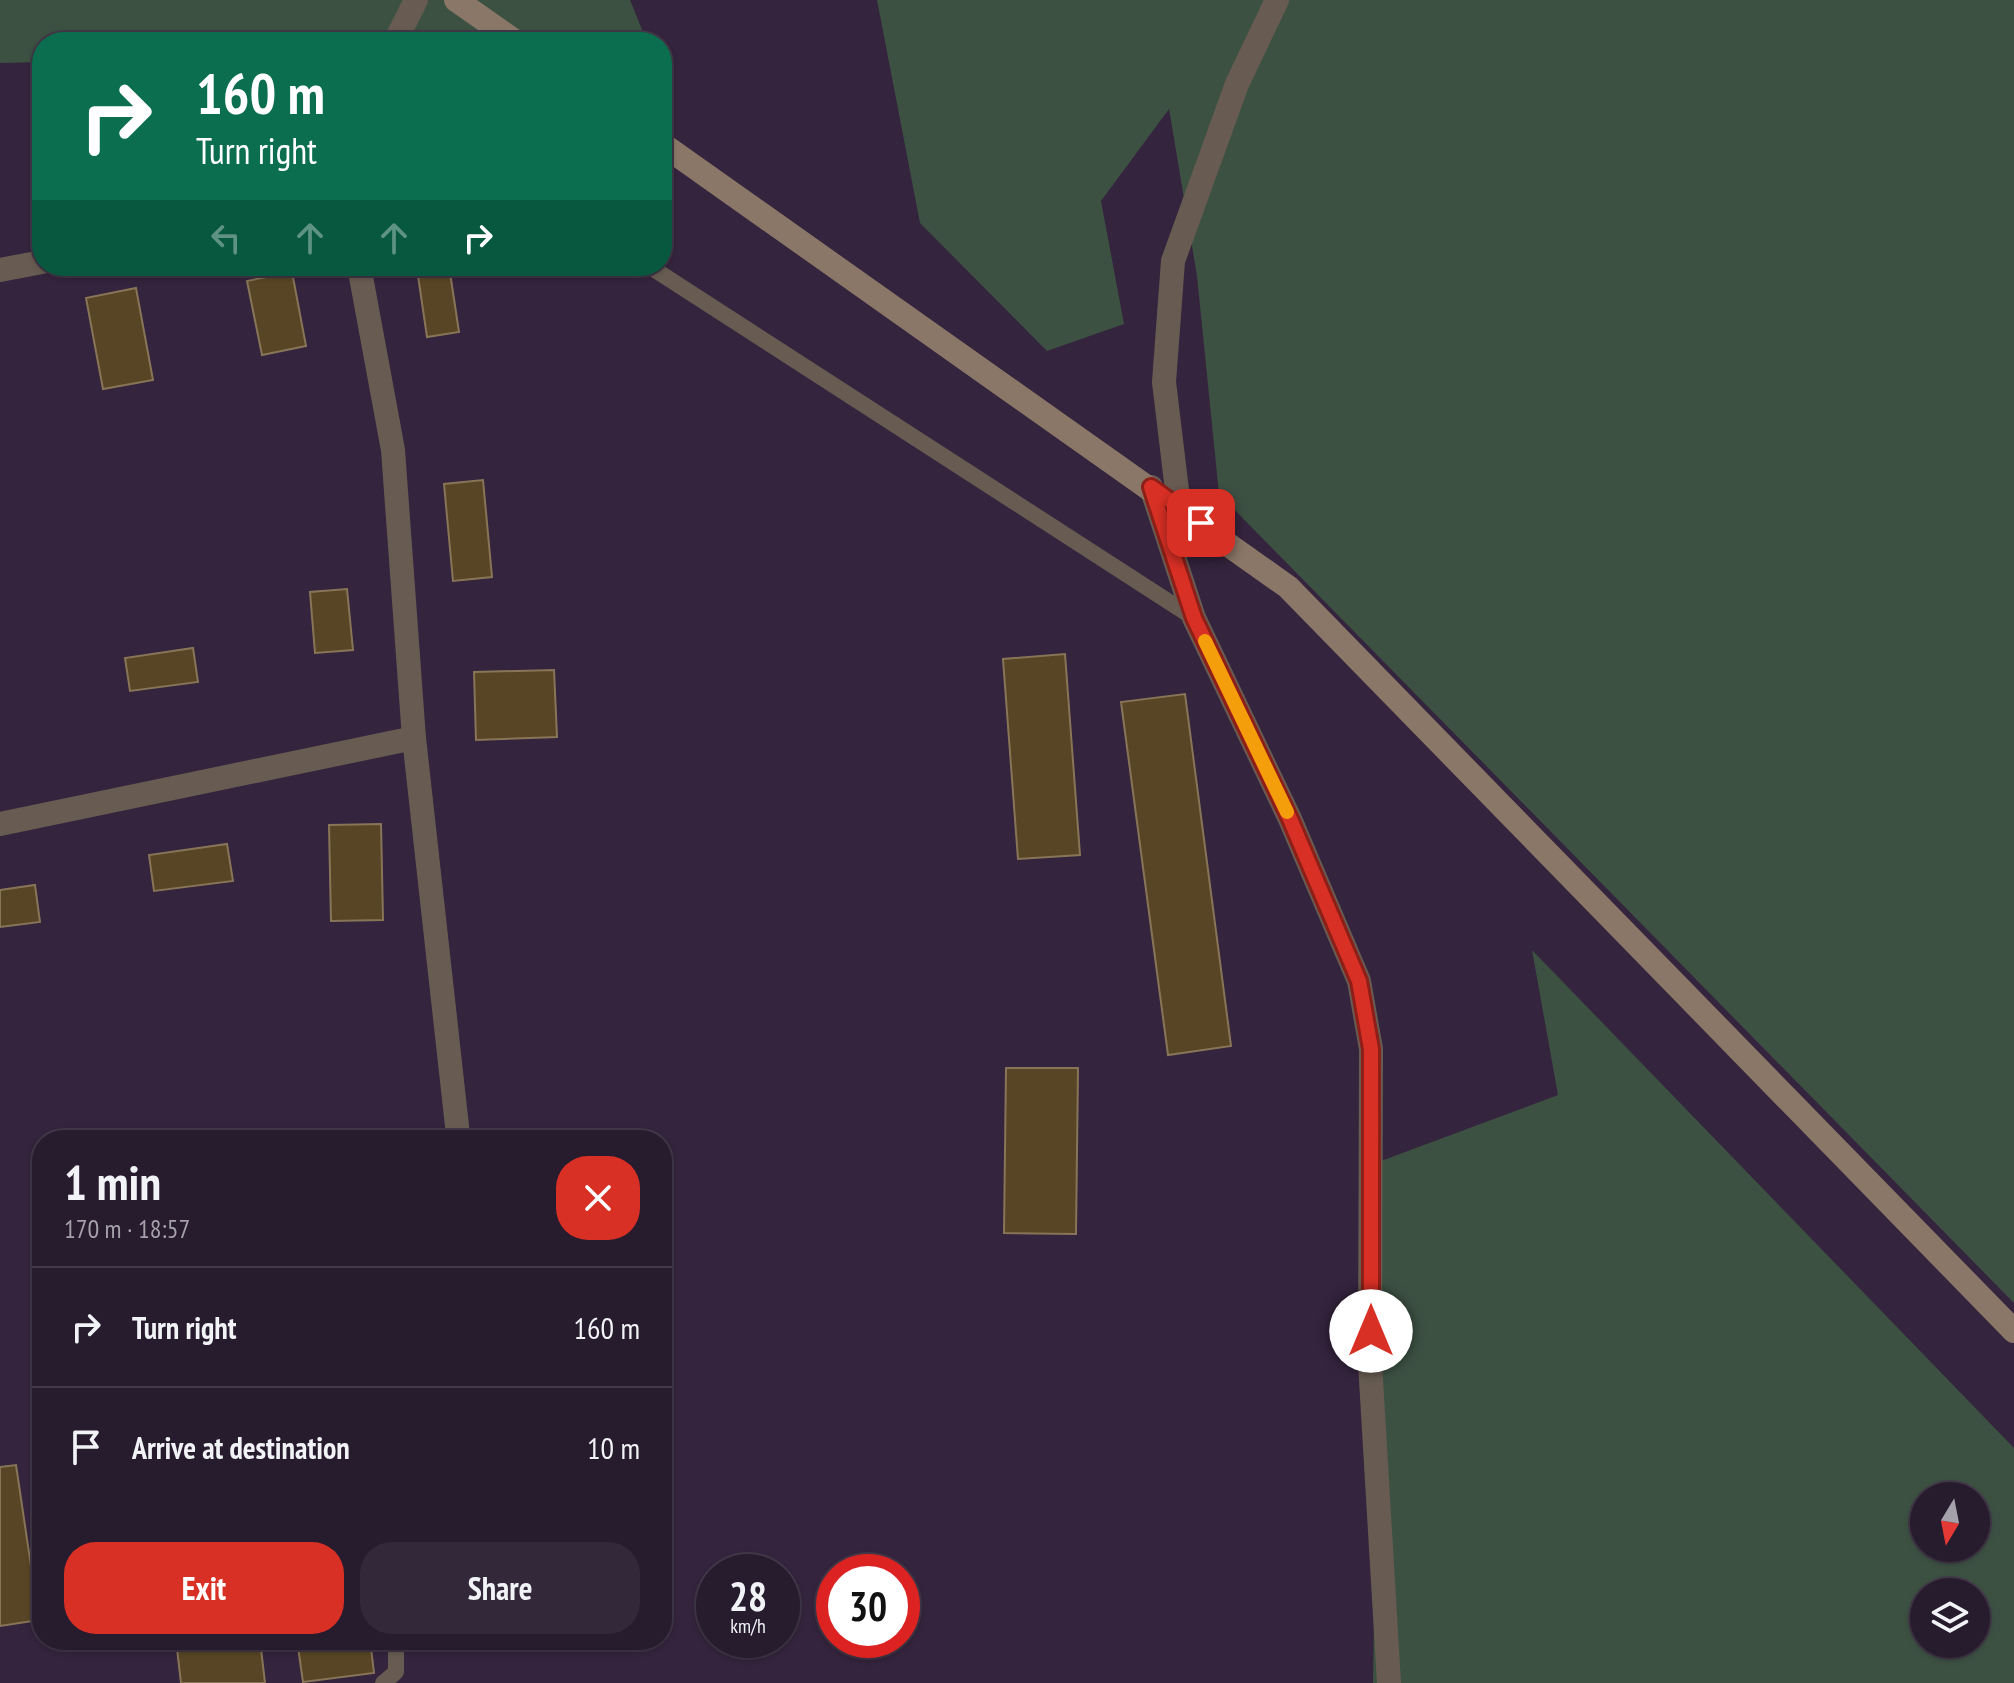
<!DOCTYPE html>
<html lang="en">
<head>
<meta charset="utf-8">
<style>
	body { margin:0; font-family:"PT Sans Narrow",sans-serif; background:#33283a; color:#f1f3f6; height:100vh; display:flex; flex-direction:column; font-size:30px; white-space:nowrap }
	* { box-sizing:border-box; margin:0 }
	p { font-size:26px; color:#a4a1aa }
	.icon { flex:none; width:44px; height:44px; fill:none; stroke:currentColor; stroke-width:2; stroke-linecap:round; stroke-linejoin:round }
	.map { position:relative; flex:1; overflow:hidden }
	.drawer { position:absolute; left:32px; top:1130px; width:640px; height:520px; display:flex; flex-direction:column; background:#271b2e; border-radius:32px; box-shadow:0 2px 6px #0004,0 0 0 2px #43394a }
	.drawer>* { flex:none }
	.banner { position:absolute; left:32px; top:32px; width:640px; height:244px; border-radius:32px; box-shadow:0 2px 6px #0004,0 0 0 2px #43394a; background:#0b6e4f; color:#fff; overflow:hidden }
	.needle { width:52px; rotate:190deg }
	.tools { position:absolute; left:1910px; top:1482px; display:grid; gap:16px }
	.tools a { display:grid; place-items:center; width:80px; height:80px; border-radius:50%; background:#271b2e; box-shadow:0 2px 6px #0004,0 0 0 2px #43394a; font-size:40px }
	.speed { position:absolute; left:696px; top:1554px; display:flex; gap:16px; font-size:40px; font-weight:700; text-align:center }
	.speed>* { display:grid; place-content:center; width:104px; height:104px; border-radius:50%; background:#271b2e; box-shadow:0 2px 6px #0004,0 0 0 2px #43394a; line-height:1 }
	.speed small { font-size:20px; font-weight:400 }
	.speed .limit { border:12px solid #d22; background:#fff; color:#111 }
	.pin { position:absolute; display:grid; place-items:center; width:68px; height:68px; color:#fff; margin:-34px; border-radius:16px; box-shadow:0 4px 12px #0006 }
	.me { position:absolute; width:88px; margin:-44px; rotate:0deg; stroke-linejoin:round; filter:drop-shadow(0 0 6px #0008) }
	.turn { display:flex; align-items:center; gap:28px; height:168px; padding:0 32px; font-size:36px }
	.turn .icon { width:104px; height:104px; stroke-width:2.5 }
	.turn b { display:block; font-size:56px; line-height:68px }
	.lanes { display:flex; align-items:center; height:76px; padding:0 32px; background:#0003; justify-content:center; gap:40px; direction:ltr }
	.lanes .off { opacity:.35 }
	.round { display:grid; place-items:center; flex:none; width:84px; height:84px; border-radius:32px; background:#33283a }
	.headline { display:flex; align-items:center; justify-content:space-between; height:136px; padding:0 32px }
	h1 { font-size:48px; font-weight:800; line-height:60px }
	.cta { display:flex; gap:16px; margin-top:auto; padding:16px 32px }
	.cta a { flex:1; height:92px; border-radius:32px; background:#d93025; color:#fff; font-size:32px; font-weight:800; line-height:92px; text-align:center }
	.cta a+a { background:#33283a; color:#f1f3f6 }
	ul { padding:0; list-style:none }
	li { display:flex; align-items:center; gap:24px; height:120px; padding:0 32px; border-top:2px solid #43394a }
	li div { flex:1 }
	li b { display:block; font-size:30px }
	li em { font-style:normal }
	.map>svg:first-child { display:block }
</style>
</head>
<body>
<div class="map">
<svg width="2014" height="1683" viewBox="0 0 2014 1683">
	<rect width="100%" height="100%" fill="#34243d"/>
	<!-- green -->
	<g fill="#3d5143" fill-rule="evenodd">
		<path d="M0,0H630L647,42H42V62L0,63Z"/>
		<path d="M877,0H2014V1303L1219,494L1197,276L1169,109L1101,201L1124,324L1047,351L920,223Z"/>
		<path d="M1532,950L2014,1448V1683H1373L1381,1161L1558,1095ZM1924,1496H1976V1548H1924ZM1924,1592H1976V1644H1924Z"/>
	</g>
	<!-- building -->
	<g fill="#584525" stroke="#887557" stroke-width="2">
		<path d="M449,266L459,332L427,337L417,269Z"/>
		<path d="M292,272L306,346L262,355L247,281Z"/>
		<path d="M136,288L153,380L103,389L86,298Z"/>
		<path d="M483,480L492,577L453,581L444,484Z"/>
		<path d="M347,589L353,650L315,653L310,592Z"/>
		<path d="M193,648L198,682L130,691L125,658Z"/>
		<path d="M1065,654L1080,855L1018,859L1003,659Z"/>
		<path d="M554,670L557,737L476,740L474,672Z"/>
		<path d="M1185,694L1231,1046L1168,1055L1121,702Z"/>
		<path d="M381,824L383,920L331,921L329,825Z"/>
		<path d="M227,844L233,881L154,891L149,855Z"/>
		<path d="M35,885L40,922L0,927V890Z"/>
		<path d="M1006,1068H1078L1076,1234L1004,1233Z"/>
		<path d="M16,1465L39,1620L0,1626V1467Z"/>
		<path d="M176,1640H260L265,1683H181Z"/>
		<path d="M297,1640H370L374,1673L303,1682Z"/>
	</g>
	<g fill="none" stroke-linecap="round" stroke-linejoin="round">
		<!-- lane -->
		<g stroke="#685c52" stroke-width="16">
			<path d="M649,266L1194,618"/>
			<path d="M383,1683L396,1672V1640"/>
		</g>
		<!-- street -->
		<g stroke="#685c52" stroke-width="24">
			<path d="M395,42L416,0"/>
			<path d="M359,266L393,450L414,738L458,1135"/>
			<path d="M0,270L42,262"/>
			<path d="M1151,487L1194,618L1290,819L1359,981L1371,1049L1370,1363L1389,1683"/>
			<path d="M1179,507L1164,382L1173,261L1237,84L1277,0"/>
			<path d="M0,824L414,738"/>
		</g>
		<!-- secondary -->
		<g stroke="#8a7767" stroke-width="24">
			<path d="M456,0L516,42"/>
			<path d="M662,144L1288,587L2014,1331"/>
		</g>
	</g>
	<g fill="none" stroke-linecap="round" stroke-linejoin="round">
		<defs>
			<path id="route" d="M1201,523L1151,487L1194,618L1290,819L1359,981L1371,1049V1331"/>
		</defs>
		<!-- route casing -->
		<use href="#route" stroke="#8d1f18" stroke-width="20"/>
		<!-- route -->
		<use href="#route" stroke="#d93025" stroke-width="14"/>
		<!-- slow -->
		<path stroke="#f59e0b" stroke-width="14" d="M1205,641L1287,812"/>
	</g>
</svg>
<div class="tools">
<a><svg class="needle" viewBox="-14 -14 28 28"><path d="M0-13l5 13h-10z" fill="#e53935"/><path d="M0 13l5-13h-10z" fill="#a4a1aa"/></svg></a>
<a><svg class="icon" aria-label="layers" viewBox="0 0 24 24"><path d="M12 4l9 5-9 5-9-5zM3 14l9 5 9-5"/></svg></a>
</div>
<div class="speed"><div>28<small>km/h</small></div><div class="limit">30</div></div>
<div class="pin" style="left:1201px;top:523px;background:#d93025"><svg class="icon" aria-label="arrive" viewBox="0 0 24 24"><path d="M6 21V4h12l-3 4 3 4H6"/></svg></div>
<svg class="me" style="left:1371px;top:1331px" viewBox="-20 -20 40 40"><circle r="19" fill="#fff"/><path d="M0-13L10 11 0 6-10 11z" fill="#d93025"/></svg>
<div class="banner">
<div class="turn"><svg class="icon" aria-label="right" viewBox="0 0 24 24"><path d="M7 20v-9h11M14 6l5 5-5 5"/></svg><div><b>160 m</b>Turn right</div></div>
<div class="lanes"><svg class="icon off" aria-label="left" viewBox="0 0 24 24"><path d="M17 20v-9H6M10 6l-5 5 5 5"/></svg><svg class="icon off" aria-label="ahead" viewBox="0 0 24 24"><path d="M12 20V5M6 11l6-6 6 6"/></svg><svg class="icon off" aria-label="ahead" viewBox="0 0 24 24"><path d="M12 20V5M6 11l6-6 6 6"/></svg><svg class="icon" aria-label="right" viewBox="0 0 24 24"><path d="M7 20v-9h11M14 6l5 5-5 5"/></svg></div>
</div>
<section class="drawer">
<div class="headline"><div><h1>1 min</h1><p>170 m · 18:57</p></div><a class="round" style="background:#d93025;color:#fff"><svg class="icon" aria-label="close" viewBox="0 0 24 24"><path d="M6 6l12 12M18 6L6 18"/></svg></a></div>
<ul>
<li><svg class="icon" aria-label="right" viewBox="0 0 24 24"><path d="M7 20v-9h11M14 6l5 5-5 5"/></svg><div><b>Turn right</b></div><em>160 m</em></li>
<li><svg class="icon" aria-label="arrive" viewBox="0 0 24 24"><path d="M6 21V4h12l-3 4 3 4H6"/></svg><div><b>Arrive at destination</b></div><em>10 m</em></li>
</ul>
<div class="cta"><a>Exit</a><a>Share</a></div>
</section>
</div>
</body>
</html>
